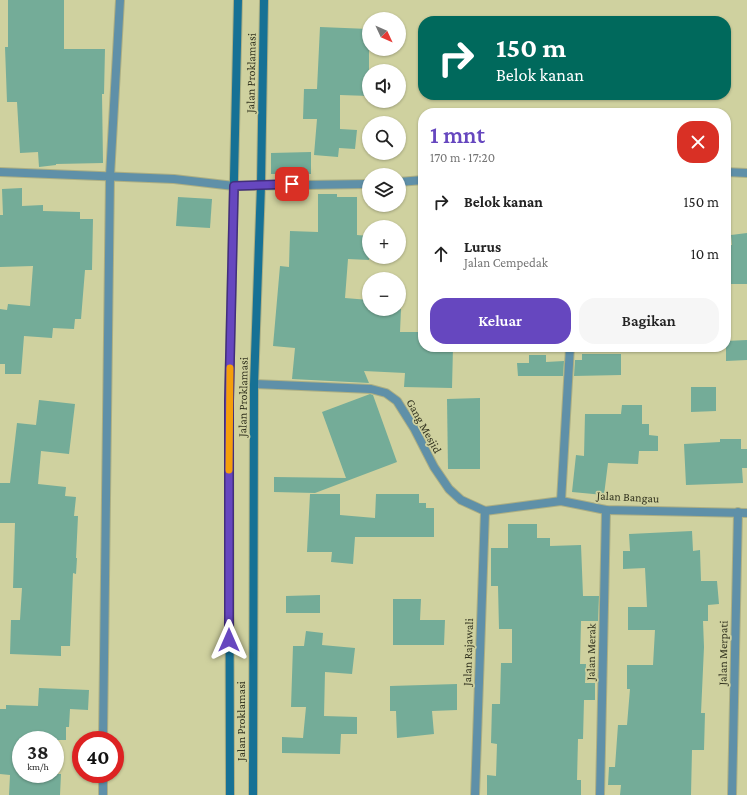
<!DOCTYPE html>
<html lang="id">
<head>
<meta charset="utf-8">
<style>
	body { margin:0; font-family:"Crimson Pro",serif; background:#f6f6f6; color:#222; height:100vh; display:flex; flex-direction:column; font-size:15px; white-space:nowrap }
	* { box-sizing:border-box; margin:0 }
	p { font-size:13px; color:#767676 }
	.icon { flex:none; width:22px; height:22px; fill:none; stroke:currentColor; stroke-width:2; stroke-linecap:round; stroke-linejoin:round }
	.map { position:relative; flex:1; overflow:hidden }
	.side { position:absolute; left:418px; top:108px; width:313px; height:244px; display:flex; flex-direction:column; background:#fff; border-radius:16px; box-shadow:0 1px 3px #0004 }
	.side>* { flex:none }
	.banner { position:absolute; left:418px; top:16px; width:313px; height:84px; border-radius:16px; box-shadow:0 1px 3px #0004; background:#00695c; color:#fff; overflow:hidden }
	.needle { width:26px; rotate:134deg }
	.buttons { position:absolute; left:362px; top:12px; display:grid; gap:8px }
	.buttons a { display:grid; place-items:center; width:44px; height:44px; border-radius:50%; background:#fff; box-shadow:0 1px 3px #0004; font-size:20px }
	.speed { position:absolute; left:12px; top:731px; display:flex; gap:8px; font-size:20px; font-weight:700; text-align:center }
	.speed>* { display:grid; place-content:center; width:52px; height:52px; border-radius:50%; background:#fff; box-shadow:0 1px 3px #0004; line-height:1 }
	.speed small { font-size:10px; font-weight:400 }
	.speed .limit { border:6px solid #d22; background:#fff; color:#111 }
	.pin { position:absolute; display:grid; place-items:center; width:34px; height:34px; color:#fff; margin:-17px; border-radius:8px; box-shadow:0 2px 6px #0006 }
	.me { position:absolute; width:44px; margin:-22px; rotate:0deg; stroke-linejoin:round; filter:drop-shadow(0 0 3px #0008) }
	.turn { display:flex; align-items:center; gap:14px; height:84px; padding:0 12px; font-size:18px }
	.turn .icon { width:52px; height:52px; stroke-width:2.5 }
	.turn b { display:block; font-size:28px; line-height:34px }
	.round { display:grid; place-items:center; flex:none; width:42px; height:42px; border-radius:16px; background:#f6f6f6 }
	.head { display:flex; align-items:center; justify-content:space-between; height:68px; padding:0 12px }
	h1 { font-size:24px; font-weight:600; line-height:30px; color:#6647bf }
	.primary-button { display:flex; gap:8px; margin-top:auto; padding:8px 12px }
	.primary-button a { flex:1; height:46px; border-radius:16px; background:#6647bf; color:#fff; font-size:16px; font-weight:600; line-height:46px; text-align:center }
	.primary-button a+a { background:#f6f6f6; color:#222 }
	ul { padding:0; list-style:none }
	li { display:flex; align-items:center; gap:12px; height:52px; padding:0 12px }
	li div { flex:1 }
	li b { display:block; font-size:15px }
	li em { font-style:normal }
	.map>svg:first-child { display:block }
</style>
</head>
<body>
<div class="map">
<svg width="747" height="795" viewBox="0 0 747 795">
	<rect width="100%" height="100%" fill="#cfd19f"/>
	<!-- building -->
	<g fill="#74ac98">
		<path d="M8,0H64V49H105L104,94H102L103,163L56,164V165L39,167L38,152L20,153L17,102H7L5,47H8Z"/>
		<path d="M320,27L369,29V96L340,95V129L357,130L355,149L339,148L338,157L314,155L317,119H303L304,89H317Z"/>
		<path d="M311,152V174H271V153Z"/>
		<path d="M22,188V206L43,205V211L80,212V219H93L92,270H85L81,319H75L74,329L53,328L52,338L24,336L21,374H5V364H0V309L7,310L8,304L30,306L33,266L0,267V215H3L2,189Z"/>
		<path d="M318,194H337V197H357V235L369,236V260L348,259L345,298L369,300V309H401L400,332H423V347H453L452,388L404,387L405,373L364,371L369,383L292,379L295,348L273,346L280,266L289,267L290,231L318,232Z"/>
		<path d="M178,197L212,199L210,228L176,226Z"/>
		<path d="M747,233V284H726V245H732L731,235Z"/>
		<path d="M747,340V360L726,361V341Z"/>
		<path d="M582,354H621V375L574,376L575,360H582Z"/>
		<path d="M529,355H546V362L564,361L563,376H518L517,363H529Z"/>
		<path d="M691,387H716V411L691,412Z"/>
		<path d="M370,394L373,395L397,462L315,493L274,492V477L346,478L322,412Z"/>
		<path d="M480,398V469H448L447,399Z"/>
		<path d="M39,400L75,404L69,454L41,451L38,484L66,487L65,496L76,497L74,516H78L76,558H77L76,574L73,573L70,646H61V656L10,654L11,620H20L22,588H13L15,523H0V483H10L17,423L36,425Z"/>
		<path d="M622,405H642V424H649V435L658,436V451H639L638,464L608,463L604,495L572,492L576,455L584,456L585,414H621Z"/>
		<path d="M720,439H741V449H747V468H742L743,483L686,485L684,444L720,442Z"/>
		<path d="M310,494H340V515L375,518L376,494H419V503H426V508H434V537H355L353,564L331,562L332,552H307Z"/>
		<path d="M508,524H537V538H550V546L581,545L583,596H599L598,621H581L580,664H586L585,683H595V700H584L583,739H578L577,780H581V795H487V775L496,776L497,744L491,743L492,704H500L501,663H512V629H499L498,586H491V548H508Z"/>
		<path d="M692,531L693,551L700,550L701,581H717L719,604L708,605V621H703L704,647L701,713H705L704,750H692L691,795H620L621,785H608L609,767H615L618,725H627L630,689H627V665H653L655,630H628V607H647L645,568L623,569V551H630L629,534Z"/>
		<path d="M320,595V613H286V596Z"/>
		<path d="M393,599H421L420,620H445L444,645H393Z"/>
		<path d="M306,631L323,633L322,645L355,648L352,674L325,672L324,716L357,717V734H341L340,754L282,753V737L303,738L306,707H291L293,646H304Z"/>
		<path d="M457,684V710L432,711L434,734L397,738L396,711H390V686Z"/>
		<path d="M39,688L89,690L88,710L70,709L69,727H66V740H21V774H61L60,795H9L10,775L0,774V709H6V705L38,706Z"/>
	</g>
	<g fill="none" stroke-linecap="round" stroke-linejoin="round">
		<defs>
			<g id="street">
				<path d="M0,172L174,179L234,186L369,184"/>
				<path d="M726,172L747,173"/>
				<path d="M399,182L423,180"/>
				<path d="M254,385L255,384L371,389L386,393L397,401L414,428L434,467L449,489L461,500L485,511"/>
				<path d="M561,501L570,347"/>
				<path d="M485,511L561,501L606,510L747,513"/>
				<path d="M103,740L110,176L120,0"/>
				<path d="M103,795V774"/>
				<path d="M475,795L485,511"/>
				<path d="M600,795L606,510"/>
				<path d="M732,795L738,512"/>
			</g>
			<g id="secondary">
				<path d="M230,795L229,401L238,0"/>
				<path d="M253,795L254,385L261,185L264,0"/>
			</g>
		</defs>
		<!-- street casing -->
		<use href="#street" stroke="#adaf83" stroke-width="10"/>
		<!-- secondary casing -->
		<use href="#secondary" stroke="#adaf83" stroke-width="10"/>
		<!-- street -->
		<use href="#street" stroke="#5f90a8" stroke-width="8"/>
		<!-- secondary -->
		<use href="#secondary" stroke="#167195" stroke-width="8"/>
	</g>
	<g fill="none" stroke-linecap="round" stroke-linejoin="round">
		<defs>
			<path id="route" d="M229,640V401L234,186L292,184"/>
		</defs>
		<!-- route casing -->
		<use href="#route" stroke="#422e7c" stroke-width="10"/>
		<!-- route -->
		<use href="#route" stroke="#6647bf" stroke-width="7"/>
		<!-- slow -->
		<path stroke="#f59e0b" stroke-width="7" d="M229,470L230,368"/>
	</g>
	<g text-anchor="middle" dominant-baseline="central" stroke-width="3.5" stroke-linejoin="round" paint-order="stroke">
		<!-- street labels -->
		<g font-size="12" fill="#343521" stroke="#cfd19f">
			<text transform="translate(251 73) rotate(-89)">Jalan Proklamasi</text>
			<text transform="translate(243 397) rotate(-89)">Jalan Proklamasi</text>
			<text transform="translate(424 426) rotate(61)">Gang Mesjid</text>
			<text transform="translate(628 497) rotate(3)">Jalan Bangau</text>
			<text transform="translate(468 652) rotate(-88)">Jalan Rajawali</text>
			<text transform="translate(591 652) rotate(-89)">Jalan Merak</text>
			<text transform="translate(723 653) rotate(-89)">Jalan Merpati</text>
			<text transform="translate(241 721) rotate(-90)">Jalan Proklamasi</text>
		</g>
	</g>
</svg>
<div class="buttons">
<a><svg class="needle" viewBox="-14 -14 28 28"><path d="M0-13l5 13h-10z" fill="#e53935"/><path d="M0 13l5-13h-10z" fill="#767676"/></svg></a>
<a><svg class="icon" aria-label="sound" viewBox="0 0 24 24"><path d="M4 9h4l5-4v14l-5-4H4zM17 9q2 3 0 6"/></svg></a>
<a><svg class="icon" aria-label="search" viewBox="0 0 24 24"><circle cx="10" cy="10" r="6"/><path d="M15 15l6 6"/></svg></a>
<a><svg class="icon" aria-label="layers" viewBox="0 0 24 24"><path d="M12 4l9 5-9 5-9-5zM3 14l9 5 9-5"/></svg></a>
<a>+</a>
<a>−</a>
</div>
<div class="speed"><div>38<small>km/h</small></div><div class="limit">40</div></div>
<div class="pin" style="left:292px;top:184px;background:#d93025"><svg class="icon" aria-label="arrive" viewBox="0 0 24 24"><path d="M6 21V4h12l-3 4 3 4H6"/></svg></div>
<svg class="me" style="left:229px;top:640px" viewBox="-20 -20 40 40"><path d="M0-17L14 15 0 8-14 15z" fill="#6647bf" stroke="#fff" stroke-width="4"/></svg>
<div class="banner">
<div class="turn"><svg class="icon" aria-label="right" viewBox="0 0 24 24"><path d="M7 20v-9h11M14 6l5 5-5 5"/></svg><div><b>150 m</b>Belok kanan</div></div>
</div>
<section class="side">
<div class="head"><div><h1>1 mnt</h1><p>170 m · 17:20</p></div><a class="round" style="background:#d93025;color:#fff"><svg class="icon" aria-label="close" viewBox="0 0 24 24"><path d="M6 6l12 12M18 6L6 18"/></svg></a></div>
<ul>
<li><svg class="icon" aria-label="right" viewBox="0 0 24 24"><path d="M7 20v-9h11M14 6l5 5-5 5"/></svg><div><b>Belok kanan</b></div><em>150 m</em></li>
<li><svg class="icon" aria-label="ahead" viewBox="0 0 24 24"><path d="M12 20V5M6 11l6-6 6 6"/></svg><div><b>Lurus</b><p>Jalan Cempedak</p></div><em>10 m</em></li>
</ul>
<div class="primary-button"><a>Keluar</a><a>Bagikan</a></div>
</section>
</div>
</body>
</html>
